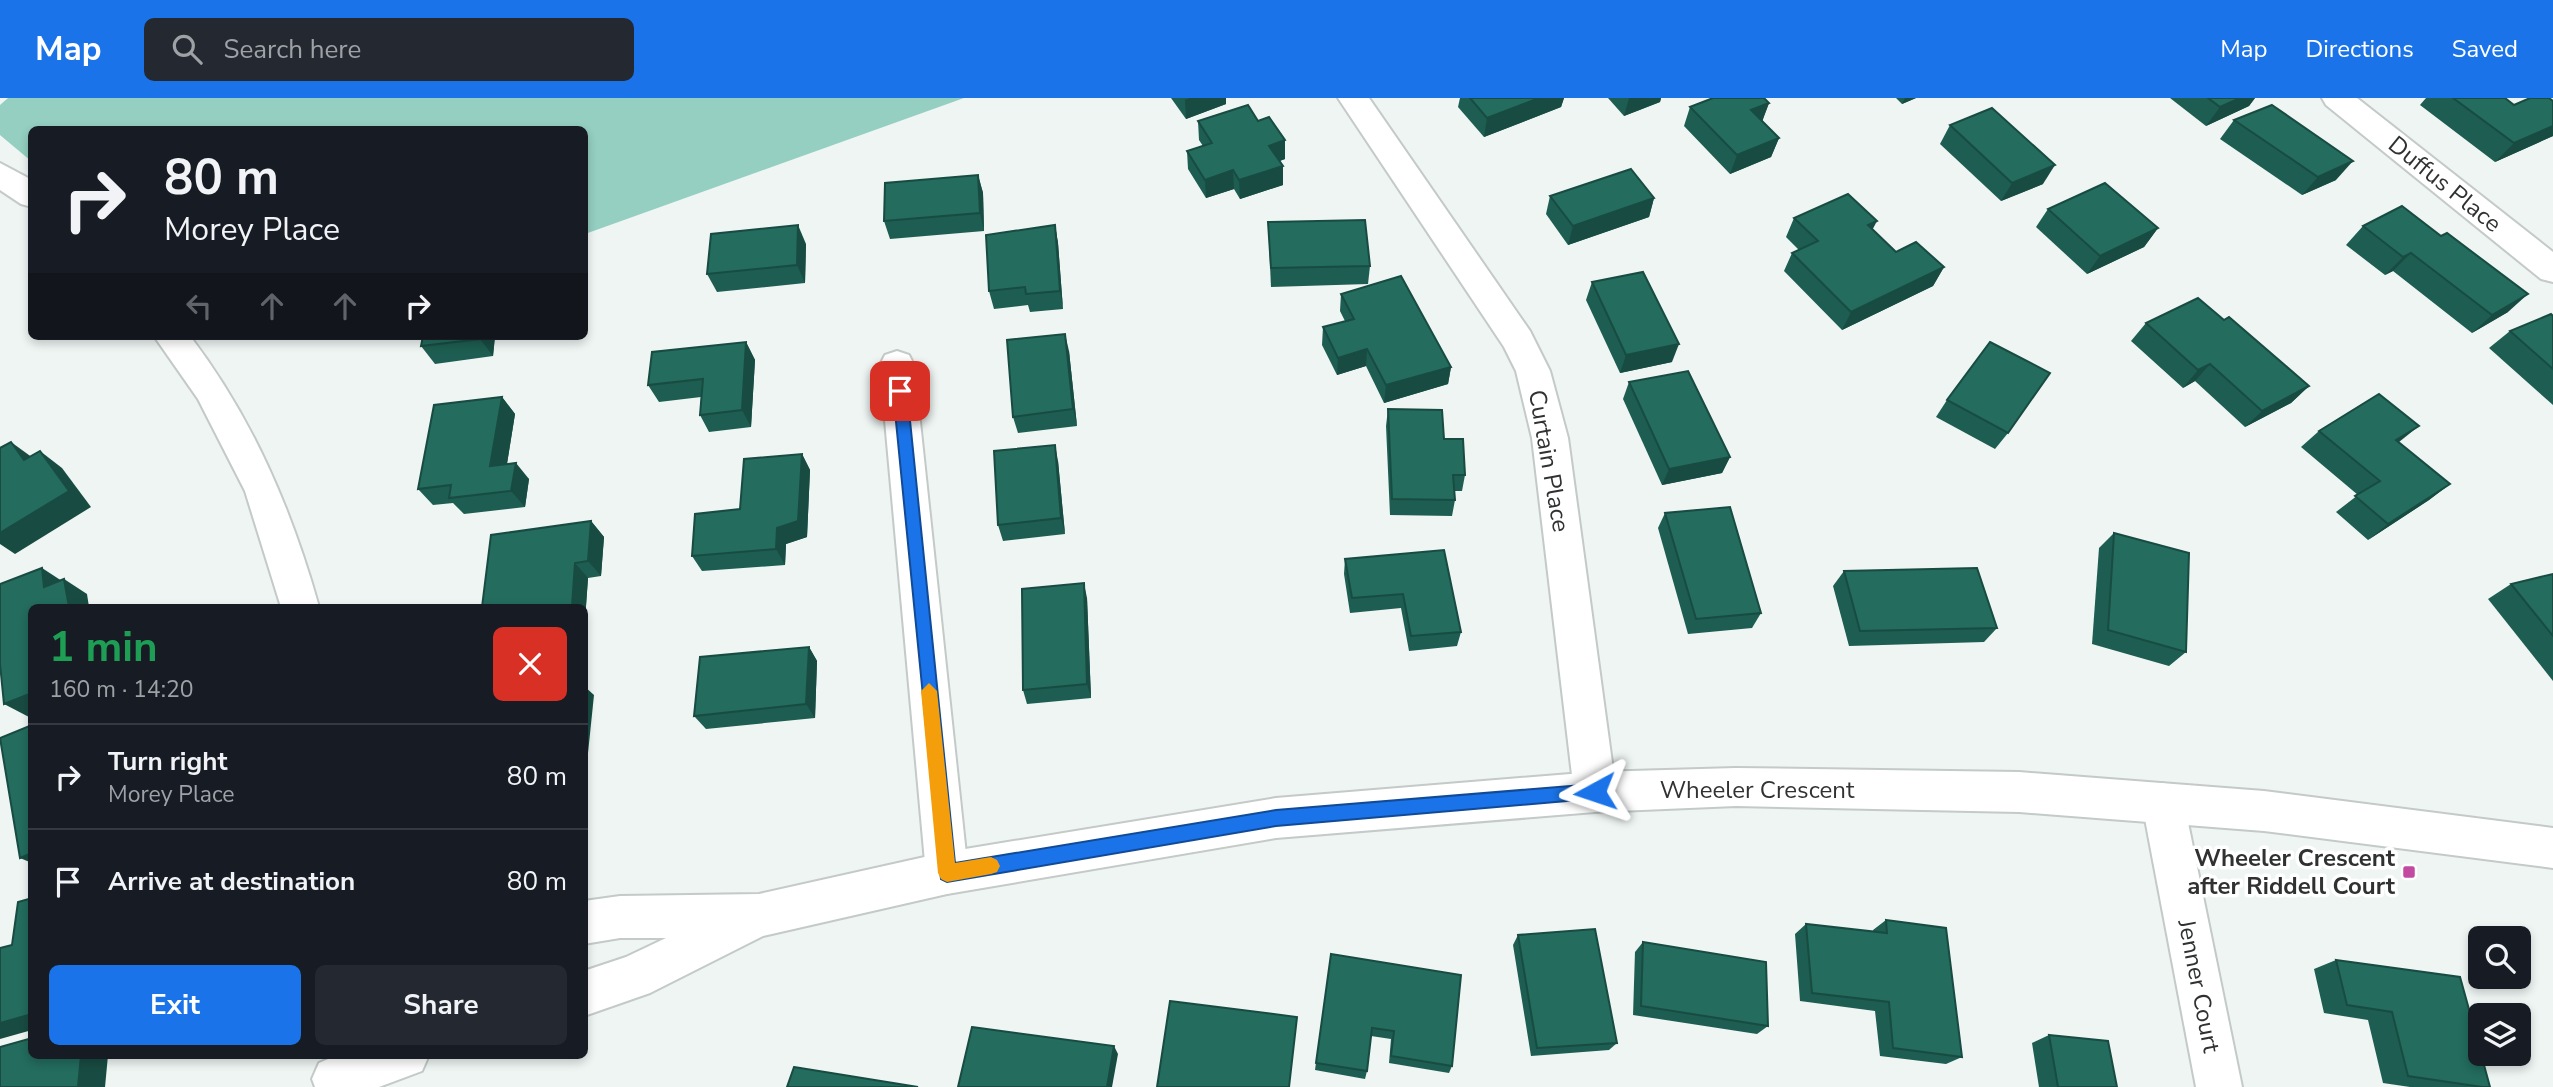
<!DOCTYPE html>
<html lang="en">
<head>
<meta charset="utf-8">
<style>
	body { margin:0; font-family:"Nunito Sans",sans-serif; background:#242831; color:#f1f3f6; height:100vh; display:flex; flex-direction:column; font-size:26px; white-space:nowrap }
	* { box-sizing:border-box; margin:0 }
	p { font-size:23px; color:#9ea1a6 }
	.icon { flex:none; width:38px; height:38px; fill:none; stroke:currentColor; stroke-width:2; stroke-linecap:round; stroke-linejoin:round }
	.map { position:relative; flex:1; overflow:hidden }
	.drawer { position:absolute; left:28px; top:506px; width:560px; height:455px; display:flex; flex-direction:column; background:#171b24; border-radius:10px; box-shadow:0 4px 10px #0003 }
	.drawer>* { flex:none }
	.hud { position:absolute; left:28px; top:28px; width:560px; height:214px; border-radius:10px; box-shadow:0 4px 10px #0003; background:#171b24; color:#f1f3f6; overflow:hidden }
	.controls { position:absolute; left:2468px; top:828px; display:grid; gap:14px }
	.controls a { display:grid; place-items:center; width:63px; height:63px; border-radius:10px; background:#171b24; box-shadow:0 4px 10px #0003; font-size:35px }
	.pin { position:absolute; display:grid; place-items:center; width:60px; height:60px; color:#fff; margin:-30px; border-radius:14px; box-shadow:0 4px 10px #0006 }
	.me { position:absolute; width:77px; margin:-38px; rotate:265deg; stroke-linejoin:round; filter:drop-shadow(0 0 5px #0008) }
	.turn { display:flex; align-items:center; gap:24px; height:147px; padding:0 21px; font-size:32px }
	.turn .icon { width:91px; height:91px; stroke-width:2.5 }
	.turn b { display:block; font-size:49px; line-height:60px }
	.lanes { display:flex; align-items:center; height:66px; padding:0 21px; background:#0003; justify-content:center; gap:35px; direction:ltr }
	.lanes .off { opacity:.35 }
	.round { display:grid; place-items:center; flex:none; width:74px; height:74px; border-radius:10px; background:#242831 }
	.head { display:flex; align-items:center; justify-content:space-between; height:119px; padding:0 21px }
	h1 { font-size:42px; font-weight:700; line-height:52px; color:#1e9e55 }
	.action { display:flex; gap:14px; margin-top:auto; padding:14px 21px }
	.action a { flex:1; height:80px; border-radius:10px; background:#1a73e8; color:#fff; font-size:28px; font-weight:700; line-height:80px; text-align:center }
	.action a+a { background:#242831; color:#f1f3f6 }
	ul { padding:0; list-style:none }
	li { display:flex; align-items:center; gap:21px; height:105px; padding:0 21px; border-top:2px solid #363941 }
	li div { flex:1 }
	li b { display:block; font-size:26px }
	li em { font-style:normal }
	header { display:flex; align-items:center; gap:42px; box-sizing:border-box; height:98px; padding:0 35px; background:#1a73e8; color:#fff }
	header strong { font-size:33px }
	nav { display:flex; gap:38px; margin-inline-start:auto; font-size:24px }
	.search { width:490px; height:63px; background:#242831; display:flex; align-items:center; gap:18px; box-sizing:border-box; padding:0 24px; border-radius:10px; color:#9ea1a6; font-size:26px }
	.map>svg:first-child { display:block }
</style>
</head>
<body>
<header>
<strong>Map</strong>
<div class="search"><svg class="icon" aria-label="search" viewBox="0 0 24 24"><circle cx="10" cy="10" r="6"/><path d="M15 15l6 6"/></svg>Search here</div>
<nav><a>Map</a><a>Directions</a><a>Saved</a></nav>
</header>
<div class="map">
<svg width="2553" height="989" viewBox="0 0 2553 989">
	<rect width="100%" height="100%" fill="#eef5f3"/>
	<!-- green -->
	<path fill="#94cfc1" d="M8,0H964L585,136L584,32H32L31,63L0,37V7Z"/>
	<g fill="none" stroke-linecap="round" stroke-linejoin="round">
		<defs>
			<g id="minor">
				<path d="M1338,0H1369L1530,233L1550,273L1568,340L1616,694L1610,708L1595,714L1580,708L1574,694L1532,340L1516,273L1504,249Z"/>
				<path d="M2322,0H2357L2553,154V184L2541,181L2326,7Z"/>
				<path d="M897,253L909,257L914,267L968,775L962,790L947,796L932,790L926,775L880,267L885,257Z"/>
				<path d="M2163,685L2178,691L2184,705L2242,989H2196L2142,705L2148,691Z"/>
			</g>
			<g id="tertiary">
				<path d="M0,65L32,82V109L21,106L0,92Z"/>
				<path d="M154,238H190C253,321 291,410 319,509H281L245,393L198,301Z"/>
				<path d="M1736,670L2019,674L2264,693L2553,730V770L2264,733L2019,714L1736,708L1595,714L1276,740L947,796L763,838L650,895L584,918V873L626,859L666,840H620L584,846V803L620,798L759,796L947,754L1276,700L1595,674Z"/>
				<path d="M337,957H429L422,973L379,989H315L312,981L319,965Z"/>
			</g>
		</defs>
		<!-- minor casing -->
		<use href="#minor" stroke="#c3cac8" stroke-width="4"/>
		<!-- tertiary casing -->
		<use href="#tertiary" stroke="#c3cac8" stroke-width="4"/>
		<!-- minor -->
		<use href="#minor" fill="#fff" fill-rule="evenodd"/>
		<!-- tertiary -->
		<use href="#tertiary" fill="#fff" fill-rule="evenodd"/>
	</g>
	<!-- wall -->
	<g fill="#1e5d51">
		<path d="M1171,0H1226V6L1186,21Z"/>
		<path d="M1460,0H1564L1561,9L1484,39L1458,9Z"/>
		<path d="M1608,0H1661L1660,4L1624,18Z"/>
		<path d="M1896,0H1916L1902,6Z"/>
		<path d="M2170,0H2255L2249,8L2206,28Z"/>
		<path d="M2426,0H2505L2514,7L2553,3V38L2495,64L2420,7Z"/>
		<path d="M1769,5L1762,23L1779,40L1771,59L1730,76L1684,28L1690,9Z"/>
		<path d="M2234,22L2336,82L2302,97L2220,41Z"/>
		<path d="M1198,23L1285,61L1279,63L1283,87L1240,101L1234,91L1206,100L1188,71L1187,53L1203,48L1199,42Z"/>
		<path d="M1950,27L2043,86L2001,103L1940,46Z"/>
		<path d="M978,77L983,95L984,133L890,141L884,123Z"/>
		<path d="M1550,98L1654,100L1649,119L1568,147L1546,116Z"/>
		<path d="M2402,108L2508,214L2472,235L2393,173L2385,177L2346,147L2363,128Z"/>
		<path d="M2048,111L2158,130L2144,149L2087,176L2036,129Z"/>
		<path d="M1794,120L1873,132L1896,154L1944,169L1933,188L1842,232L1784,173L1792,155L1799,152L1786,139Z"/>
		<path d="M1268,124L1370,168L1368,186L1271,189Z"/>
		<path d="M1055,127L1058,145L1063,211L1030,214L1028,207L994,211L989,193Z"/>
		<path d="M806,146L805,185L717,194L707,176Z"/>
		<path d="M1592,184L1672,264L1620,275L1586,202Z"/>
		<path d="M1341,196L1451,269L1448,286L1384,305L1366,268L1337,277L1322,247L1323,229L1345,223L1340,213Z"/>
		<path d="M2553,218V307L2489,250L2510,233Z"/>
		<path d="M2224,222L2309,288L2291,305L2245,329L2195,283L2183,290L2131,243L2146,225Z"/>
		<path d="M423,238H495L493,258L435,266L421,248Z"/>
		<path d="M746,244L755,262L751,329L709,334L700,317L701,299L659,304L648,287Z"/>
		<path d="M1069,253L1077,328L1018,335L1013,319Z"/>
		<path d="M1629,284L1730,359L1722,375L1662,387L1623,301Z"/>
		<path d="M502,299L515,316L507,366L529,381L525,409L464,416L453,405L433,407L418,391Z"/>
		<path d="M1947,302L2008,335L1995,351L1936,319Z"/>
		<path d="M1388,311L1444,341L1465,377L1462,393H1455V402L1452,418L1390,417L1386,328Z"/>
		<path d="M2319,333L2399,345L2450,386L2429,402L2368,442L2336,414L2358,397L2301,349Z"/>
		<path d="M802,356L810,372L807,439L786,446L785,467L702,473L692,458L740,411Z"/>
		<path d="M1058,363L1065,436L1003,443L998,427Z"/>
		<path d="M1665,415L1761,515L1752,530L1688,536L1658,430Z"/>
		<path d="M591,423L604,439L601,478L588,480L585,522L584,509H482Z"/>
		<path d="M2114,435L2186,554L2169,568L2092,546L2099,450Z"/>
		<path d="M1444,452L1461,534L1457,548L1409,553L1401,510L1350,515L1344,476L1345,461Z"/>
		<path d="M1844,473L1997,530L1984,544L1849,548L1833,488Z"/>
		<path d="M2553,476V583L2488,501L2511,486Z"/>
		<path d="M1087,500L1091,600L1027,606L1023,592Z"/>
		<path d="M809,549L817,563L815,620L706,631L694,618Z"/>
		<path d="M1886,822L1962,959L1946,966L1880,958L1875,913L1800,903L1795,836L1806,826L1873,834V832Z"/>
		<path d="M1518,837L1617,945L1609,952L1531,958L1513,847Z"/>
		<path d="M1643,844L1768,928L1757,936L1633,917L1635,854Z"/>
		<path d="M1331,856L1452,968L1449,975L1389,965L1391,941L1371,938L1367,973L1365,981L1315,972Z"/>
		<path d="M2336,862L2490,989H2410L2383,985L2368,922L2324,915L2314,871Z"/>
		<path d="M2049,937L2117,989H2039L2032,945Z"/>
	</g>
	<!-- shaded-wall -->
	<g fill="#184c42">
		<path d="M1190,0H1226V6L1186,21L1185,2Z"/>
		<path d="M1539,0H1564L1561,9L1484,39L1487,20Z"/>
		<path d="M1629,0H1661L1660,4L1624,18Z"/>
		<path d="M1905,0H1916L1902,6Z"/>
		<path d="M2240,0H2255L2249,8L2206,28L2220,9Z"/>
		<path d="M1769,5L1762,24L1751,12Z"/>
		<path d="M2553,28V38L2495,64L2514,45Z"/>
		<path d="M1779,40L1771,59L1730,76L1737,57Z"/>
		<path d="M1285,42V61L1269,67V48Z"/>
		<path d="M2353,63L2336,82L2302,97L2318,79Z"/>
		<path d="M2055,67L2043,86L2001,103L2012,85Z"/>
		<path d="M1283,68V87L1240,101L1239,82Z"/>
		<path d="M1233,72L1234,91L1206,100L1205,82Z"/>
		<path d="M978,77L983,95L984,133L980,115Z"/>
		<path d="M1654,100L1649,119L1568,147L1573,128Z"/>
		<path d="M1877,123L1867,142L1868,127Z"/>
		<path d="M798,127L806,146L805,185L797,167Z"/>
		<path d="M1055,127L1058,145L1063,211L1060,193Z"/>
		<path d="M2158,130L2144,149L2087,176L2100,158Z"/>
		<path d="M2411,155L2393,173L2385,177L2403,159Z"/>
		<path d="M1944,169L1933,188L1842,232L1851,214Z"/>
		<path d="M2528,196L2508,214L2472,235L2492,217Z"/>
		<path d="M1065,236L1069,253L1077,328L1073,311Z"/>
		<path d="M480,238H495L493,258L480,241Z"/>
		<path d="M746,244L755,262L751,329L742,312Z"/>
		<path d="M1679,246L1672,264L1620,275L1626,257Z"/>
		<path d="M1367,251L1366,268L1337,277L1338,260Z"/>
		<path d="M2210,266L2195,283L2183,290L2198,272Z"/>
		<path d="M1451,269L1448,286L1384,305L1386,287Z"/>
		<path d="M2309,288L2291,305L2245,329L2262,313Z"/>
		<path d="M502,299L515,316L504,384L490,368Z"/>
		<path d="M2419,328L2399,344L2396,342Z"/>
		<path d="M11,344L33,360L24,362Z"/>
		<path d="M1055,347L1058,363L1065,436L1061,420Z"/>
		<path d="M40,353L62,370L91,409L15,456L0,446V435Z"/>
		<path d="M802,356L810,372L807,439L786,446L785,467L776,451L777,430Z"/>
		<path d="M1730,359L1722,375L1662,387L1669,371Z"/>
		<path d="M516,365L529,381L525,409L511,393Z"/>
		<path d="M2450,386L2429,402L2368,442L2388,426Z"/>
		<path d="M591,423L604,439L601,478L588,463Z"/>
		<path d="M575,465L588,480L585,522L584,509H573L572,508Z"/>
		<path d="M42,470L65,485L44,489Z"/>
		<path d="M64,481L87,496L89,509H69Z"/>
		<path d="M1084,485L1087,500L1091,600L1087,586Z"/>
		<path d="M809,549L817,563L815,620L806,606Z"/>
		<path d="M584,588L594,597L584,694Z"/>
		<path d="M32,595V618L29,619L4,606Z"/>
		<path d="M32,755V765L20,760Z"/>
		<path d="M32,916V932L0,941V925Z"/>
		<path d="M1114,948L1118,956L1112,989H1107Z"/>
		<path d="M81,957H108L105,989H78Z"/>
	</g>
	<!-- building -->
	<g fill="#236c5e" stroke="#184c42" stroke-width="2">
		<path d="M1470,0H1539L1487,20Z"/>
		<path d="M1713,0H1764L1769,5L1751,12L1779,40L1737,57L1690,9Z"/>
		<path d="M2208,0H2240L2220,9Z"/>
		<path d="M2453,0H2505L2514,7L2530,0H2549L2553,3V28L2514,45Z"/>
		<path d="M1248,7L1258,23L1269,19L1285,42L1269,48L1283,68L1239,82L1233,72L1205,82L1187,53L1212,45L1198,23Z"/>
		<path d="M2272,7L2353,63L2318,79L2234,22Z"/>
		<path d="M1992,10L2055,67L2012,85L1950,27Z"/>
		<path d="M1631,71L1654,100L1573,128L1550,98Z"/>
		<path d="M978,77L980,115L884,123L885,85Z"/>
		<path d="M2105,85L2158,130L2100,158L2048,111Z"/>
		<path d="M1848,96L1877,123L1868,127L1896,154L1916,144L1944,169L1851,214L1792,155L1818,143L1794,120Z"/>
		<path d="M2402,108L2441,138L2447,135L2528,196L2492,217L2411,155L2403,159L2363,128Z"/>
		<path d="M1365,122L1370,168L1271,170L1268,124Z"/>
		<path d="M798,127L797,167L707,176L711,136Z"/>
		<path d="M1055,127L1060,193L1026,196L1025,189L989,193L986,137Z"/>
		<path d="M1643,174L1679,246L1626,257L1592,184Z"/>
		<path d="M1401,178L1451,269L1386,287L1367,251L1338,260L1323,229L1354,221L1341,196Z"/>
		<path d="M2198,200L2224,222L2229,219L2309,288L2262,313L2210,266L2198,272L2146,225Z"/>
		<path d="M2551,216L2553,218V271L2510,233Z"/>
		<path d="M1065,236L1073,311L1013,319L1007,242Z"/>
		<path d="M423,238H480V241L421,248Z"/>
		<path d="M746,244L742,312L700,317L703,281L648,287L652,254Z"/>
		<path d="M1990,244L2050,275L2008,335L1947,302Z"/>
		<path d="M1688,273L1730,359L1669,371L1629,284Z"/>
		<path d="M2379,296L2419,328L2396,342L2450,386L2388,426L2355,398L2380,383L2319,333Z"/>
		<path d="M502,299L490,368L516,365L511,393L449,400L451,387L418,391L434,307Z"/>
		<path d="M1388,311L1442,312L1444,341H1463L1465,377H1453L1455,402L1392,401Z"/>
		<path d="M11,344L24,362L40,353L69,393L0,435V350Z"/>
		<path d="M1055,347L1061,420L998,427L994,353Z"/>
		<path d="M802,356L798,423L777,430L776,451L692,458L695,416L740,411L744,361Z"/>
		<path d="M1730,409L1761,515L1696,521L1665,415Z"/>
		<path d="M591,423L588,463L575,465L572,508L561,509H482L491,437Z"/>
		<path d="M2114,435L2189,455L2186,554L2108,532Z"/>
		<path d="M1444,452L1461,534L1411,538L1403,496L1352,500L1345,461Z"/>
		<path d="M42,470L44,489L64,481L69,509H32V595L4,606L0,566V486Z"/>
		<path d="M1977,470L1997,530L1860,533L1844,473Z"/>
		<path d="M2553,476V538L2511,486Z"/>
		<path d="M1084,485L1087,586L1023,592L1022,491Z"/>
		<path d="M809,549L806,606L694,618L700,559Z"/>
		<path d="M32,627V755L20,760L0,640Z"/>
		<path d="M32,800V916L0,925V850L12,847L18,804Z"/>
		<path d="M1886,822L1946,830L1962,959L1893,950L1889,904L1812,895L1806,826L1887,835Z"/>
		<path d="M1595,831L1617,945L1537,950L1518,837Z"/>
		<path d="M1643,844L1766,864L1768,928L1641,908Z"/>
		<path d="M1331,856L1461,877L1452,968L1391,958L1394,933L1372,930L1367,973L1316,965Z"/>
		<path d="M2336,862L2460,879L2480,951V956H2481L2490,989H2482L2408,978L2392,914L2347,907Z"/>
		<path d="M1170,903L1297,919L1289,989H1157Z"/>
		<path d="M972,929L1114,948L1107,989H958Z"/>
		<path d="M2049,937L2108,943L2117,989H2058Z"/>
		<path d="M32,940V957H81L78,989H0V949Z"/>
		<path d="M794,969L918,989H787Z"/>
	</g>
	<!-- route -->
	<path fill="#1a73e8" stroke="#114b97" stroke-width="2" d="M900,287L907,293L955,765L1276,712L1595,686L1603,694L1601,700L1276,728L947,784L941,781L893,293Z"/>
	<!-- slow -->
	<path fill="#f59e0b" d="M929,585L937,593L955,765L991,759L997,762L1000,768L997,774L991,776L947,784L941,781L938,775L921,593Z"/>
	<!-- markers -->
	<rect fill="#c24aa0" stroke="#fff" stroke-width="2.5" x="2402" y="767" width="14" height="14" rx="3.5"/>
	<g text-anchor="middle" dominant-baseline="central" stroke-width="7" stroke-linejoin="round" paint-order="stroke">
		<!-- street labels -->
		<g font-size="24" fill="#303232" stroke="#fff">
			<text transform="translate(2445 86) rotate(39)">Duffus Place</text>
			<text transform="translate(1549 363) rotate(80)">Curtain Place</text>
			<text x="1757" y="692">Wheeler Crescent</text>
			<text transform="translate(2199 888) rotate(79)">Jenner Court</text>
		</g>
		<!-- poi labels -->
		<g font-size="24" font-weight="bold" fill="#303232" stroke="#fff" text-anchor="end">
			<text x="2395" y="760">Wheeler Crescent<tspan x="2395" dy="28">after Riddell Court</tspan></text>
		</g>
	</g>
</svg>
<div class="controls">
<a><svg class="icon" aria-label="search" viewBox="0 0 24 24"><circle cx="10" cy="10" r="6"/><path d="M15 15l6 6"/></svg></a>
<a><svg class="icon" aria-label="layers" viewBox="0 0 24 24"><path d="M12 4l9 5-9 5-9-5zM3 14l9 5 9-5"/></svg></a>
</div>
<div class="pin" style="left:900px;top:293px;background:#d93025"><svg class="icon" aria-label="arrive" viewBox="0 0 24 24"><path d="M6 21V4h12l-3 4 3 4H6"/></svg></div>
<svg class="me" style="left:1595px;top:694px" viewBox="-20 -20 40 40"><path d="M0-17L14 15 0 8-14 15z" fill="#1a73e8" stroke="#fff" stroke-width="4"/></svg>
<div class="hud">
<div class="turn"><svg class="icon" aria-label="right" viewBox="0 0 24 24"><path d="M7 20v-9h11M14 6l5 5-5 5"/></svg><div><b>80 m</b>Morey Place</div></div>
<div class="lanes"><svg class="icon off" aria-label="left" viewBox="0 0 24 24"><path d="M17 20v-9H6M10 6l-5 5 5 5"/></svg><svg class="icon off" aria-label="ahead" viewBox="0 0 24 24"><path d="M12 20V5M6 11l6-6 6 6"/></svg><svg class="icon off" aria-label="ahead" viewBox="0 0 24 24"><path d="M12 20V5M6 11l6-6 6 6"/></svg><svg class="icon" aria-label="right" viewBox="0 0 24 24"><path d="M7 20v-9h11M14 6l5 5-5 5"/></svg></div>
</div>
<section class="drawer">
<div class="head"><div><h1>1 min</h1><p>160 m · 14:20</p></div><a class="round" style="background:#d93025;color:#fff"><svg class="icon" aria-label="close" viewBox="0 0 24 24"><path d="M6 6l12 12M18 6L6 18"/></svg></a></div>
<ul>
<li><svg class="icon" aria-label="right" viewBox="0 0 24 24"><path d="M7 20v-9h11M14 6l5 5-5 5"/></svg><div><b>Turn right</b><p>Morey Place</p></div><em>80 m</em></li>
<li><svg class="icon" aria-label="arrive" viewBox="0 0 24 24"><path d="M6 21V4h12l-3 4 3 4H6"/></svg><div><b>Arrive at destination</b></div><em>80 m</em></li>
</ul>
<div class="action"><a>Exit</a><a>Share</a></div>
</section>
</div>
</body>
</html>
